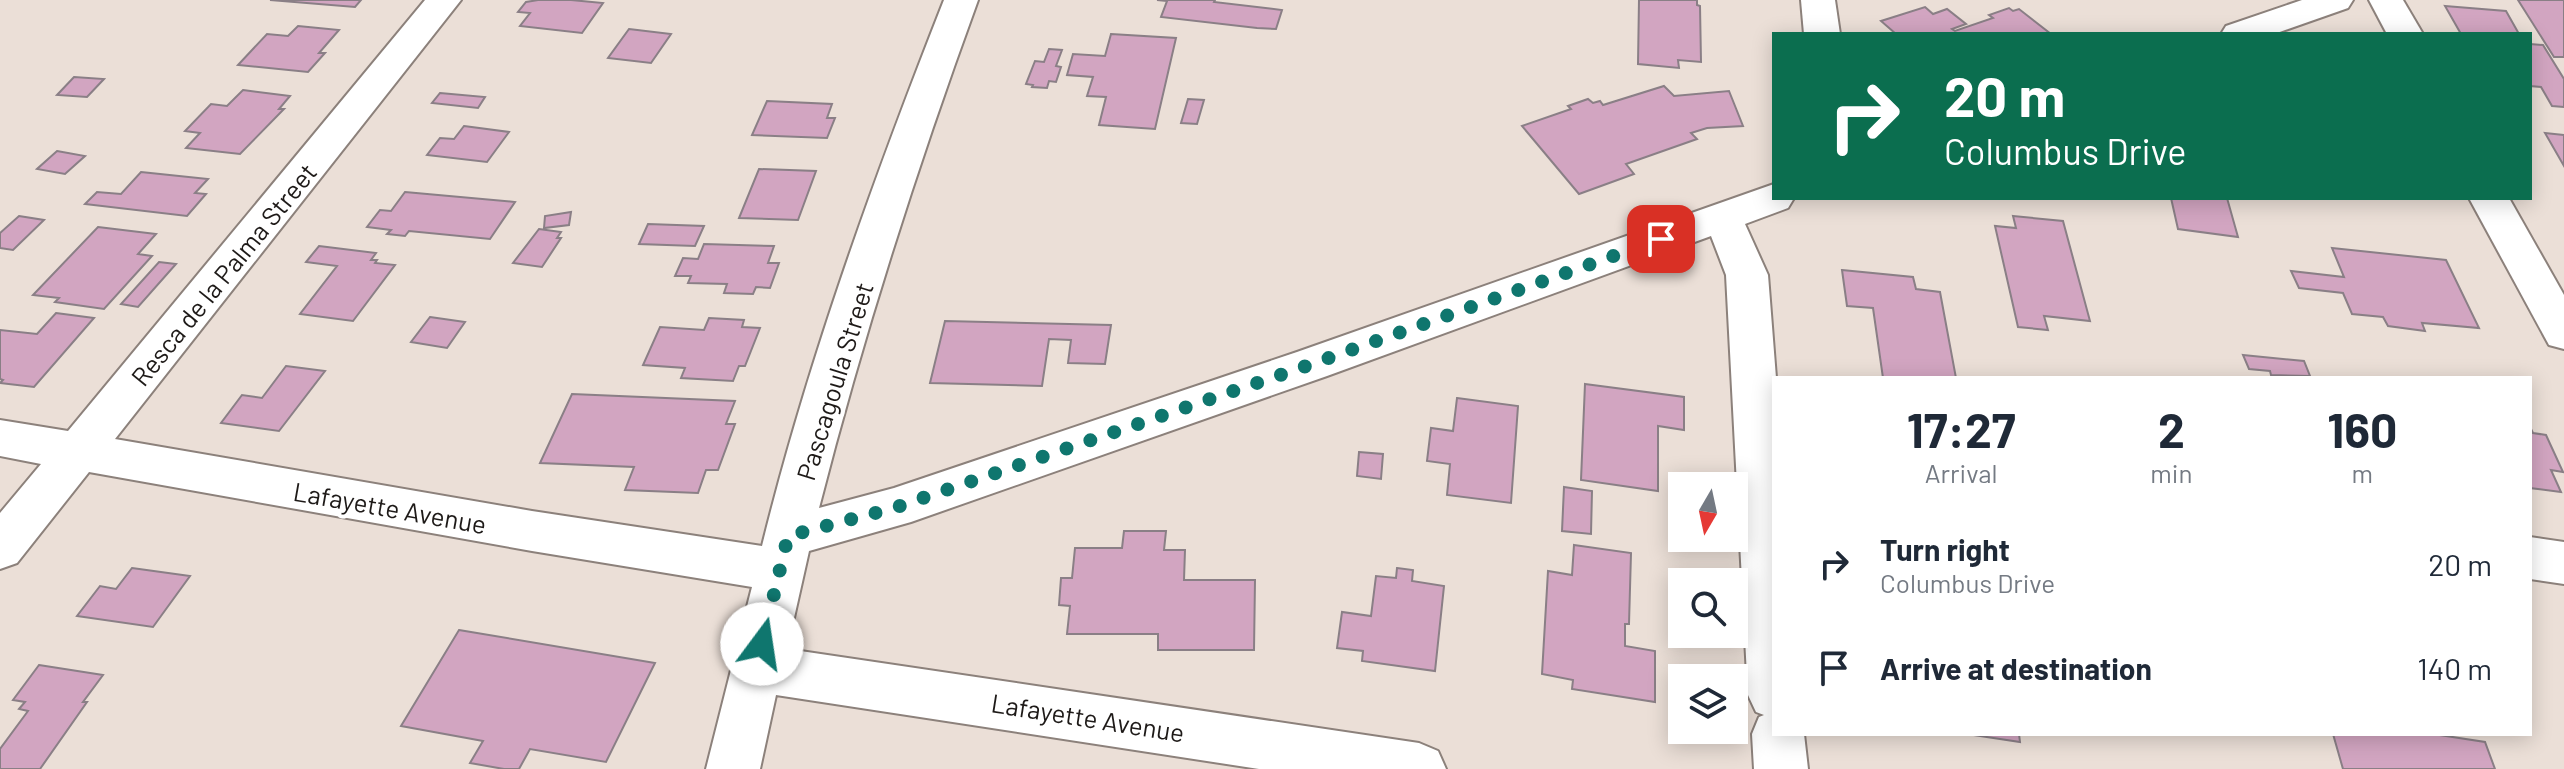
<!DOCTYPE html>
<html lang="en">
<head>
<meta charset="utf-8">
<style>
	body { margin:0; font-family:Barlow,sans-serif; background:#f2f2f3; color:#1f2937; height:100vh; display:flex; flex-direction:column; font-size:30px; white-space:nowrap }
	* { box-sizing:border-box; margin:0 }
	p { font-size:26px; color:#747a83 }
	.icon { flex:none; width:44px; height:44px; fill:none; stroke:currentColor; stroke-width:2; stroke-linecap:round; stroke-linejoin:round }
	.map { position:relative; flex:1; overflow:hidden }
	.panel { position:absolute; left:1772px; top:376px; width:760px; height:360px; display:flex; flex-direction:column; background:#fff; border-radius:0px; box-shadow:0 4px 20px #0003 }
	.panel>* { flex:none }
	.guide { position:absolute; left:1772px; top:32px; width:760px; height:168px; border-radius:0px; box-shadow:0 4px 20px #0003; background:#0b6e4f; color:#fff; overflow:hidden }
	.needle { width:52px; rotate:189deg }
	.buttons { position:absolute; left:1668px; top:472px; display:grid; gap:16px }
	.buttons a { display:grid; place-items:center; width:80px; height:80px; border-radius:0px; background:#fff; box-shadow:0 4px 20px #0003; font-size:40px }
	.pin { position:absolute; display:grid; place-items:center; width:68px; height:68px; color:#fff; margin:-34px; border-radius:16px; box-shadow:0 4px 12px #0006 }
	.me { position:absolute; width:88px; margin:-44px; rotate:14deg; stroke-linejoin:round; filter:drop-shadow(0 0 6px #0008) }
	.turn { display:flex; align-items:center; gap:28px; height:168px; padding:0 40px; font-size:36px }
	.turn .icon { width:104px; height:104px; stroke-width:2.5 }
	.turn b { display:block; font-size:56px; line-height:68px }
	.eta { display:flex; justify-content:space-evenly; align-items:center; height:136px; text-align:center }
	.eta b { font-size:48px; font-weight:700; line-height:56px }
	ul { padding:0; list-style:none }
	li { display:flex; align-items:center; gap:24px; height:104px; padding:0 40px }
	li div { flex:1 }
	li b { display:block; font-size:30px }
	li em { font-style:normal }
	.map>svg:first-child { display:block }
</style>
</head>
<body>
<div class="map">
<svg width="2564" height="769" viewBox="0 0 2564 769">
	<rect width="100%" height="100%" fill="#ebdfd7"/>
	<!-- building -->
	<g fill="#d2a5c1" stroke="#8a7f86" stroke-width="2">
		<path d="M270,0H361L355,7Z"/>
		<path d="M538,0H571L603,3L582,33L520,26L530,13L518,12L526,2Z"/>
		<path d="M1157,0H1215L1214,2L1282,10L1276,29L1257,28L1161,17L1167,1Z"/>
		<path d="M1639,0H1697V5L1700,6L1701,62L1678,60L1679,68L1638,64Z"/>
		<path d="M2518,0H2564V57H2554Z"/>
		<path d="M2445,6L2506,11L2519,34H2461Z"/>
		<path d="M1925,7L1933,14L1947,9L1966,24L1952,29L1955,31L1993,18L1989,15L2009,8L2013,11L2019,9L2051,34H1896L1881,21Z"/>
		<path d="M298,26L339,30L319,53H325L308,72L238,65L267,34L288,36Z"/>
		<path d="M629,29L671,34L651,63L608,58Z"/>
		<path d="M1111,34L1176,38L1155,129L1099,125L1106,97L1087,96L1093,77L1067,75L1073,54L1105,56Z"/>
		<path d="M2530,44L2543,45L2564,79V107L2552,106L2541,87L2530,86Z"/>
		<path d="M1049,49L1062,50L1056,66L1061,67L1056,82L1049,81L1047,88L1032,87L1033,85L1026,84L1035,61L1044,62Z"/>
		<path d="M74,77L104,79L87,97L57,95Z"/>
		<path d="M1664,86L1674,96L1729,91L1743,126L1707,128L1691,133L1697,139L1626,164L1634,174L1579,194L1522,126L1571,109L1568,106L1588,99L1593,103L1600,101L1603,105Z"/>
		<path d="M243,90L290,96L279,109H284L240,154L186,148L200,133L185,131L211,104L227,106Z"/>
		<path d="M440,93L485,97L478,108L432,103Z"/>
		<path d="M1188,99L1204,100L1197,124L1181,123Z"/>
		<path d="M767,101L832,104L827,118H835L827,138L752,135Z"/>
		<path d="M464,126L509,132L487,162L427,155L440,138L454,139Z"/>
		<path d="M2545,133L2564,135V166Z"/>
		<path d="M57,151L85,156L65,174L37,169Z"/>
		<path d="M759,169L816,171L798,220L739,218Z"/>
		<path d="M141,172L208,179L195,193L206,194L187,216L85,204L97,192L121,194Z"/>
		<path d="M405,192L515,202L490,239L409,231L405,236L387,234L391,230L367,227L380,210L391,211Z"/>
		<path d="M2171,198H2227L2238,237L2178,229Z"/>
		<path d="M571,212L569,225L544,228L545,216Z"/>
		<path d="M19,216L44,220L13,250L0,248V233Z"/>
		<path d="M2013,216L2063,221L2090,321L2044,316L2048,330L2018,327L1995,226L2016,228Z"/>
		<path d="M648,224L704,226L695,246L639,244Z"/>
		<path d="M98,227L156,234L138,254L152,256L104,309L55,302L59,298L33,295Z"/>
		<path d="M539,229L561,232L557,238H561L542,267L513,263Z"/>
		<path d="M704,244L774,246L768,263H779L770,288L756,287L753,294L724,293L727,284L688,283L691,276H675L683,258L698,259Z"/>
		<path d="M319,246L376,253L371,260H377L375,263L395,265L353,321L300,314L337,266L306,262Z"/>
		<path d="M2332,248L2446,260L2479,328L2422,323L2425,331L2388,326L2383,317L2352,314L2343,293L2299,288L2291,271L2344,277Z"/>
		<path d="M159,262L176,264L138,307L121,304Z"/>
		<path d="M1842,270L1913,277L1916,289L1940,292L1956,378H1883L1873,308L1847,306Z"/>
		<path d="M56,313L94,318L34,387L0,383L3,380L0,379V330L37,334Z"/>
		<path d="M430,317L465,322L447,348L411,342Z"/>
		<path d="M709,318L744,320L742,327L760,328L745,366H739L733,381L681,378L685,368L643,365L660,327L704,330Z"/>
		<path d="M945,321L1111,325L1105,364L1068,363L1071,340L1049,339L1042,386L930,383Z"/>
		<path d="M2243,355L2304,361L2310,376L2271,375L2270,371L2249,369Z"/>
		<path d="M286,366L325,371L279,431L221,423L242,395L262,398Z"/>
		<path d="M1585,384L1684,397V430L1658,426V491L1581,480Z"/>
		<path d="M572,394L735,401L726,424H735L718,470H706L698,493L625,490L634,467L540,463Z"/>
		<path d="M1457,398L1518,406L1511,503L1447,495L1450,464L1427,461L1431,428L1453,431Z"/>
		<path d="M2530,427L2533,433L2546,435L2563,472L2551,470L2561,492L2530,488Z"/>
		<path d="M1359,452L1383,454L1381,479L1357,476Z"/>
		<path d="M1564,487L1592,491L1591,534L1562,531Z"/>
		<path d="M1124,531H1166L1164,550H1185L1184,580H1255L1254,650H1158V634H1067L1070,606L1059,605L1061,578H1072L1075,548H1122Z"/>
		<path d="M1574,545L1631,553L1629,624H1625V646L1655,651V702L1572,689L1573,680L1542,674L1548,571L1572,575Z"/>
		<path d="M132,568L190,576L153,627L77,616L100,586L116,589Z"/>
		<path d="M1397,568L1413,570L1412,581L1444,586L1435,671L1362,661L1363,651L1337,648L1342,612L1371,616L1376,576L1396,578Z"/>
		<path d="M459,630L655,663L606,762L530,749L519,769H504L470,763L483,741L401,726Z"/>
		<path d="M39,665L103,675L83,702H87L40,769H0V749L28,711L19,709L25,702L13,700Z"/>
		<path d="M1967,734H2019L2020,742Z"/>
		<path d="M2333,734H2433L2485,742L2495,769H2343Z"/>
	</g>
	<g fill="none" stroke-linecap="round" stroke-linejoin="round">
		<defs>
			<g id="minor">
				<path d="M425,0H461L115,439L532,511L762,546C808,360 874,178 944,0H978C917,167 863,336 819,508L894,488L1297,352L1774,184V198H1794L1788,208L1745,224L1768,275L1776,378L1774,734H1804L1808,769H1754L1752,734L1759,717L1764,715L1756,712L1748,695L1726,275L1711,236L1327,376L911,522L809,551L787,649L1419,743L1438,751L1446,769H1259L776,695L760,769H706L752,587L532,551L89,472L17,563L0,569V513L41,464L0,456V420L68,431Z"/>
				<path d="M1801,0H1835L1840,34H1804Z"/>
				<path d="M2302,0H2353L2348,8L2274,34H2221L2226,26Z"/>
				<path d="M2369,0H2403L2423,34H2387Z"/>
				<path d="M2469,198H2509L2564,295V349L2549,345Z"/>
				<path d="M2530,537L2564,542V584L2530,579Z"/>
			</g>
		</defs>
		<!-- minor casing -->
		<use href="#minor" stroke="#8c817b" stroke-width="4"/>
		<!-- minor -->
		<use href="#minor" fill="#fff" fill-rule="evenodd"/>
	</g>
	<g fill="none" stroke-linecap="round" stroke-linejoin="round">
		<!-- route -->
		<path stroke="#0f766e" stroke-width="14" stroke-dasharray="0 25.2" d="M762,644L788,536L894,508L1312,364L1661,239"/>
	</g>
	<g text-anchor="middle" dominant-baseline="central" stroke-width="8" stroke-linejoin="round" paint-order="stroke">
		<!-- street labels -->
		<g font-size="26" fill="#1e1a18" stroke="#fff">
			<text transform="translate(223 274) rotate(-51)">Resca de la Palma Street</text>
			<text transform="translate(834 381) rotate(-73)">Pascagoula Street</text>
			<text transform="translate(390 507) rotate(10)">Lafayette Avenue</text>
			<text transform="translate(1088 717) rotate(9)">Lafayette Avenue</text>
		</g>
	</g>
</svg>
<div class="buttons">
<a><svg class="needle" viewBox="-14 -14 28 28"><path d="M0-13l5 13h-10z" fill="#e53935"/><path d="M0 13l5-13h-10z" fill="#747a83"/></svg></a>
<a><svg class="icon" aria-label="search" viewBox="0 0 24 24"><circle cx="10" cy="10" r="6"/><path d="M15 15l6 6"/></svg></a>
<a><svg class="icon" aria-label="layers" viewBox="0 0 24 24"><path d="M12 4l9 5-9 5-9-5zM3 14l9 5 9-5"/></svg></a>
</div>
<div class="pin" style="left:1661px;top:239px;background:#d93025"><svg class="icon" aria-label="arrive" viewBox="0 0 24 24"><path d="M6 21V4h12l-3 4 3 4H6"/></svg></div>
<svg class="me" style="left:762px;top:644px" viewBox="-20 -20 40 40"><circle r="19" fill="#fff"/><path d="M0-13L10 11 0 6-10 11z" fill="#0f766e"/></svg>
<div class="guide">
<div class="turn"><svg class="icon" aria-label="right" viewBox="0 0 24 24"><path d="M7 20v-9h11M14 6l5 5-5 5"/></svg><div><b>20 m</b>Columbus Drive</div></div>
</div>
<section class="panel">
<div class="eta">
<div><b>17:27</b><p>Arrival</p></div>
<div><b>2</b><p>min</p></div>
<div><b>160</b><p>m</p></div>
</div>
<ul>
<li><svg class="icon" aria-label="right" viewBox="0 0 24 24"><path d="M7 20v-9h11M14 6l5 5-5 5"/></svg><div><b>Turn right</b><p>Columbus Drive</p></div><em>20 m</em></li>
<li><svg class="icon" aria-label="arrive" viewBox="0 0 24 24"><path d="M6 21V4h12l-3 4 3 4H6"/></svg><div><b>Arrive at destination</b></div><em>140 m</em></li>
</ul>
</section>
</div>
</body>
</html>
